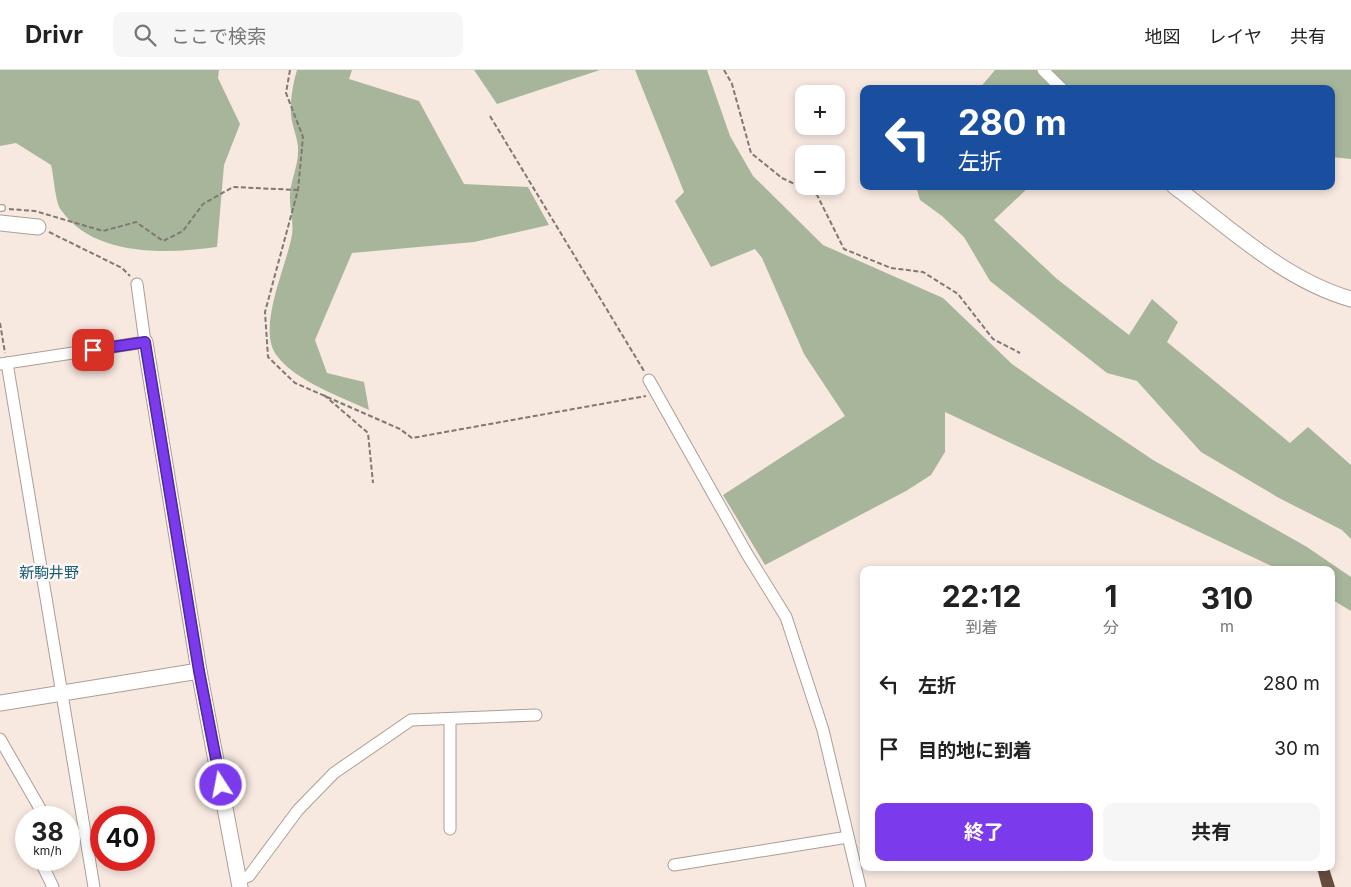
<!DOCTYPE html>
<html lang="ja">
<head>
<meta charset="utf-8">
<style>
	body { margin:0; font-family:Inter,"Noto Sans JP",sans-serif; background:#f6f6f6; color:#222; height:100vh; display:flex; flex-direction:column; font-size:19px; white-space:nowrap }
	* { box-sizing:border-box; margin:0 }
	p { font-size:16px; color:#767676 }
	.icon { flex:none; width:28px; height:28px; fill:none; stroke:currentColor; stroke-width:2; stroke-linecap:round; stroke-linejoin:round }
	.map { position:relative; flex:1; overflow:hidden }
	.side { position:absolute; left:860px; top:496px; width:475px; height:305px; display:flex; flex-direction:column; background:#fff; border-radius:10px; box-shadow:0 2px 8px #0003 }
	.side>* { flex:none }
	.guide { position:absolute; left:860px; top:15px; width:475px; height:105px; border-radius:10px; box-shadow:0 2px 8px #0003; background:#1a4fa0; color:#fff; overflow:hidden }
	.buttons { position:absolute; left:795px; top:15px; display:grid; gap:10px }
	.buttons a { display:grid; place-items:center; width:50px; height:50px; border-radius:10px; background:#fff; box-shadow:0 2px 8px #0003; font-size:25px }
	.speed { position:absolute; left:15px; top:736px; display:flex; gap:10px; font-size:25px; font-weight:700; text-align:center }
	.speed>* { display:grid; place-content:center; width:65px; height:65px; border-radius:50%; background:#fff; box-shadow:0 2px 8px #0003; line-height:1 }
	.speed small { font-size:12px; font-weight:400 }
	.speed .limit { border:8px solid #d22; background:#fff; color:#111 }
	.pin { position:absolute; display:grid; place-items:center; width:42px; height:42px; color:#fff; margin:-21px; border-radius:10px; box-shadow:0 2px 8px #0006 }
	.me { position:absolute; width:55px; margin:-28px; rotate:349deg; stroke-linejoin:round; filter:drop-shadow(0 0 4px #0008) }
	.turn { display:flex; align-items:center; gap:18px; height:105px; padding:0 15px; font-size:22px }
	.turn .icon { width:65px; height:65px; stroke-width:2.5 }
	.turn b { display:block; font-size:35px; line-height:42px }
	.eta { display:flex; justify-content:space-evenly; align-items:center; height:85px; text-align:center }
	.eta b { font-size:30px; font-weight:700; line-height:35px }
	.action { display:flex; gap:10px; margin-top:auto; padding:10px 15px }
	.action a { flex:1; height:58px; border-radius:10px; background:#7c3aed; color:#fff; font-size:20px; font-weight:700; line-height:58px; text-align:center }
	.action a+a { background:#f6f6f6; color:#222 }
	ul { padding:0; list-style:none }
	li { display:flex; align-items:center; gap:15px; height:65px; padding:0 15px }
	li div { flex:1 }
	li b { display:block; font-size:19px }
	li em { font-style:normal }
	header { display:flex; align-items:center; gap:30px; box-sizing:border-box; height:70px; padding:0 25px; background:#fff; border-bottom:1px solid #e0e0e0 }
	header strong { font-size:24px }
	nav { display:flex; gap:28px; margin-inline-start:auto; font-size:18px }
	.search { width:350px; height:45px; background:#f6f6f6; display:flex; align-items:center; gap:12px; box-sizing:border-box; padding:0 18px; border-radius:10px; color:#767676; font-size:19px }
	.map>svg:first-child { display:block }
</style>
</head>
<body>
<header>
<strong>Drivr</strong>
<div class="search"><svg class="icon" aria-label="search" viewBox="0 0 24 24"><circle cx="10" cy="10" r="6"/><path d="M15 15l6 6"/></svg>ここで検索</div>
<nav><a>地図</a><a>レイヤ</a><a>共有</a></nav>
</header>
<div class="map">
<svg width="1351" height="817" viewBox="0 0 1351 817">
	<rect width="100%" height="100%" fill="#f7e8e0"/>
	<!-- forest -->
	<g fill="#a7b69b">
		<path d="M0,0H219L218,8L240,54L224,95L217,177C166,184 94,187 61,140C55,132 54,106 51,95L16,73L0,76Z"/>
		<path d="M297,0H352L349,9L419,31L464,114L528,117L549,155L474,172L352,183L315,270L327,303L364,312L369,340C341,327 296,311 277,286C256,259 286,198 292,165C294,151 289,138 290,124C291,110 298,96 298,82C299,70 292,57 291,45C290,31 293,13 297,0Z"/>
		<path d="M474,0H600L497,34Z"/>
		<path d="M635,0H707L730,66L753,106L823,175L943,228L1012,294L1049,320L1153,390L1307,477L1351,507V541L1331,529V500H1280L945,342V382L931,405L906,421L765,495L723,425L845,346L804,284L762,188L755,179L711,197L675,131L684,122Z"/>
		<path d="M995,0H1351V89L1331,87V19H979Z"/>
		<path d="M916,116H1030L994,150L1057,209L1129,265L1152,229L1178,252L1167,272L1290,373L1308,357L1351,395V469L1342,460L1279,428L1201,382L1137,311L1107,303L990,211L964,167L942,146L920,130Z"/>
	</g>
	<!-- building -->
	<path fill="#664c3f" d="M1317,798H1329L1335,817H1322Z"/>
	<g fill="none" stroke-linecap="round" stroke-linejoin="round">
		<defs>
			<path id="service" d="M0,138H2"/>
			<g id="minor">
				<path d="M1043,0L1062,19"/>
				<path d="M7,293L94,817"/>
				<path d="M0,294L145,272L137,214"/>
				<path d="M649,310L747,484L786,547L823,660L860,817"/>
				<path d="M450,650V759"/>
				<path d="M0,669L42,742"/>
				<path d="M40,790L53,817"/>
				<path d="M674,795L848,767"/>
				<path d="M239,810L249,806L298,740L334,703L411,650L536,645"/>
			</g>
			<g id="tertiary">
				<path d="M1174,116C1229,157 1284,210 1351,229"/>
				<path d="M0,153L38,157"/>
				<path d="M145,272L199,601L240,817"/>
				<path d="M0,633L199,601"/>
			</g>
		</defs>
		<!-- service casing -->
		<use href="#service" stroke="#ac9e97" stroke-width="8"/>
		<!-- minor casing -->
		<use href="#minor" stroke="#ac9e97" stroke-width="13"/>
		<!-- tertiary casing -->
		<use href="#tertiary" stroke="#ac9e97" stroke-width="17"/>
		<!-- path -->
		<g stroke="#817873" stroke-width="2" stroke-dasharray="5 2.5" stroke-linecap="butt">
			<path d="M290,0L286,23L303,67L298,120L265,242L268,287L295,313L400,359L412,368L646,326"/>
			<path d="M724,0L732,14L751,83L782,108L817,125L844,179L891,198L923,202L958,224L993,269L1020,283"/>
			<path d="M490,46L644,301"/>
			<path d="M9,139L35,141L103,161L136,152L163,171L183,161L203,134L233,117L298,120"/>
			<path d="M49,162L122,198L130,206"/>
			<path d="M0,253L5,283"/>
			<path d="M324,325L368,363L373,413"/>
		</g>
		<!-- service -->
		<use href="#service" stroke="#fff" stroke-width="5.5"/>
		<!-- minor -->
		<use href="#minor" stroke="#fff" stroke-width="11"/>
		<!-- tertiary -->
		<use href="#tertiary" stroke="#fff" stroke-width="15"/>
	</g>
	<g fill="none" stroke-linecap="round" stroke-linejoin="round">
		<defs>
			<path id="route" d="M93,280L145,272L199,601L221,715"/>
		</defs>
		<!-- route casing -->
		<use href="#route" stroke="#51269a" stroke-width="12"/>
		<!-- route -->
		<use href="#route" stroke="#7c3aed" stroke-width="9"/>
	</g>
	<g text-anchor="middle" dominant-baseline="central" stroke-width="5" stroke-linejoin="round" paint-order="stroke">
		<!-- quarter labels -->
		<g font-size="15" fill="#185e7a" stroke="#fdf7f4">
			<text x="49" y="502">新駒井野</text>
		</g>
	</g>
</svg>
<div class="buttons">
<a>+</a>
<a>−</a>
</div>
<div class="speed"><div>38<small>km/h</small></div><div class="limit">40</div></div>
<div class="pin" style="left:93px;top:280px;background:#d93025"><svg class="icon" aria-label="arrive" viewBox="0 0 24 24"><path d="M6 21V4h12l-3 4 3 4H6"/></svg></div>
<svg class="me" style="left:221px;top:715px" viewBox="-20 -20 40 40"><circle r="17" fill="#7c3aed" stroke="#fff" stroke-width="3"/><path d="M0-11L8 9 0 5-8 9z" fill="#fff"/></svg>
<div class="guide">
<div class="turn"><svg class="icon" aria-label="left" viewBox="0 0 24 24"><path d="M17 20v-9H6M10 6l-5 5 5 5"/></svg><div><b>280 m</b>左折</div></div>
</div>
<section class="side">
<div class="eta">
<div><b>22:12</b><p>到着</p></div>
<div><b>1</b><p>分</p></div>
<div><b>310</b><p>m</p></div>
</div>
<ul>
<li><svg class="icon" aria-label="left" viewBox="0 0 24 24"><path d="M17 20v-9H6M10 6l-5 5 5 5"/></svg><div><b>左折</b></div><em>280 m</em></li>
<li><svg class="icon" aria-label="arrive" viewBox="0 0 24 24"><path d="M6 21V4h12l-3 4 3 4H6"/></svg><div><b>目的地に到着</b></div><em>30 m</em></li>
</ul>
<div class="action"><a>終了</a><a>共有</a></div>
</section>
</div>
</body>
</html>
